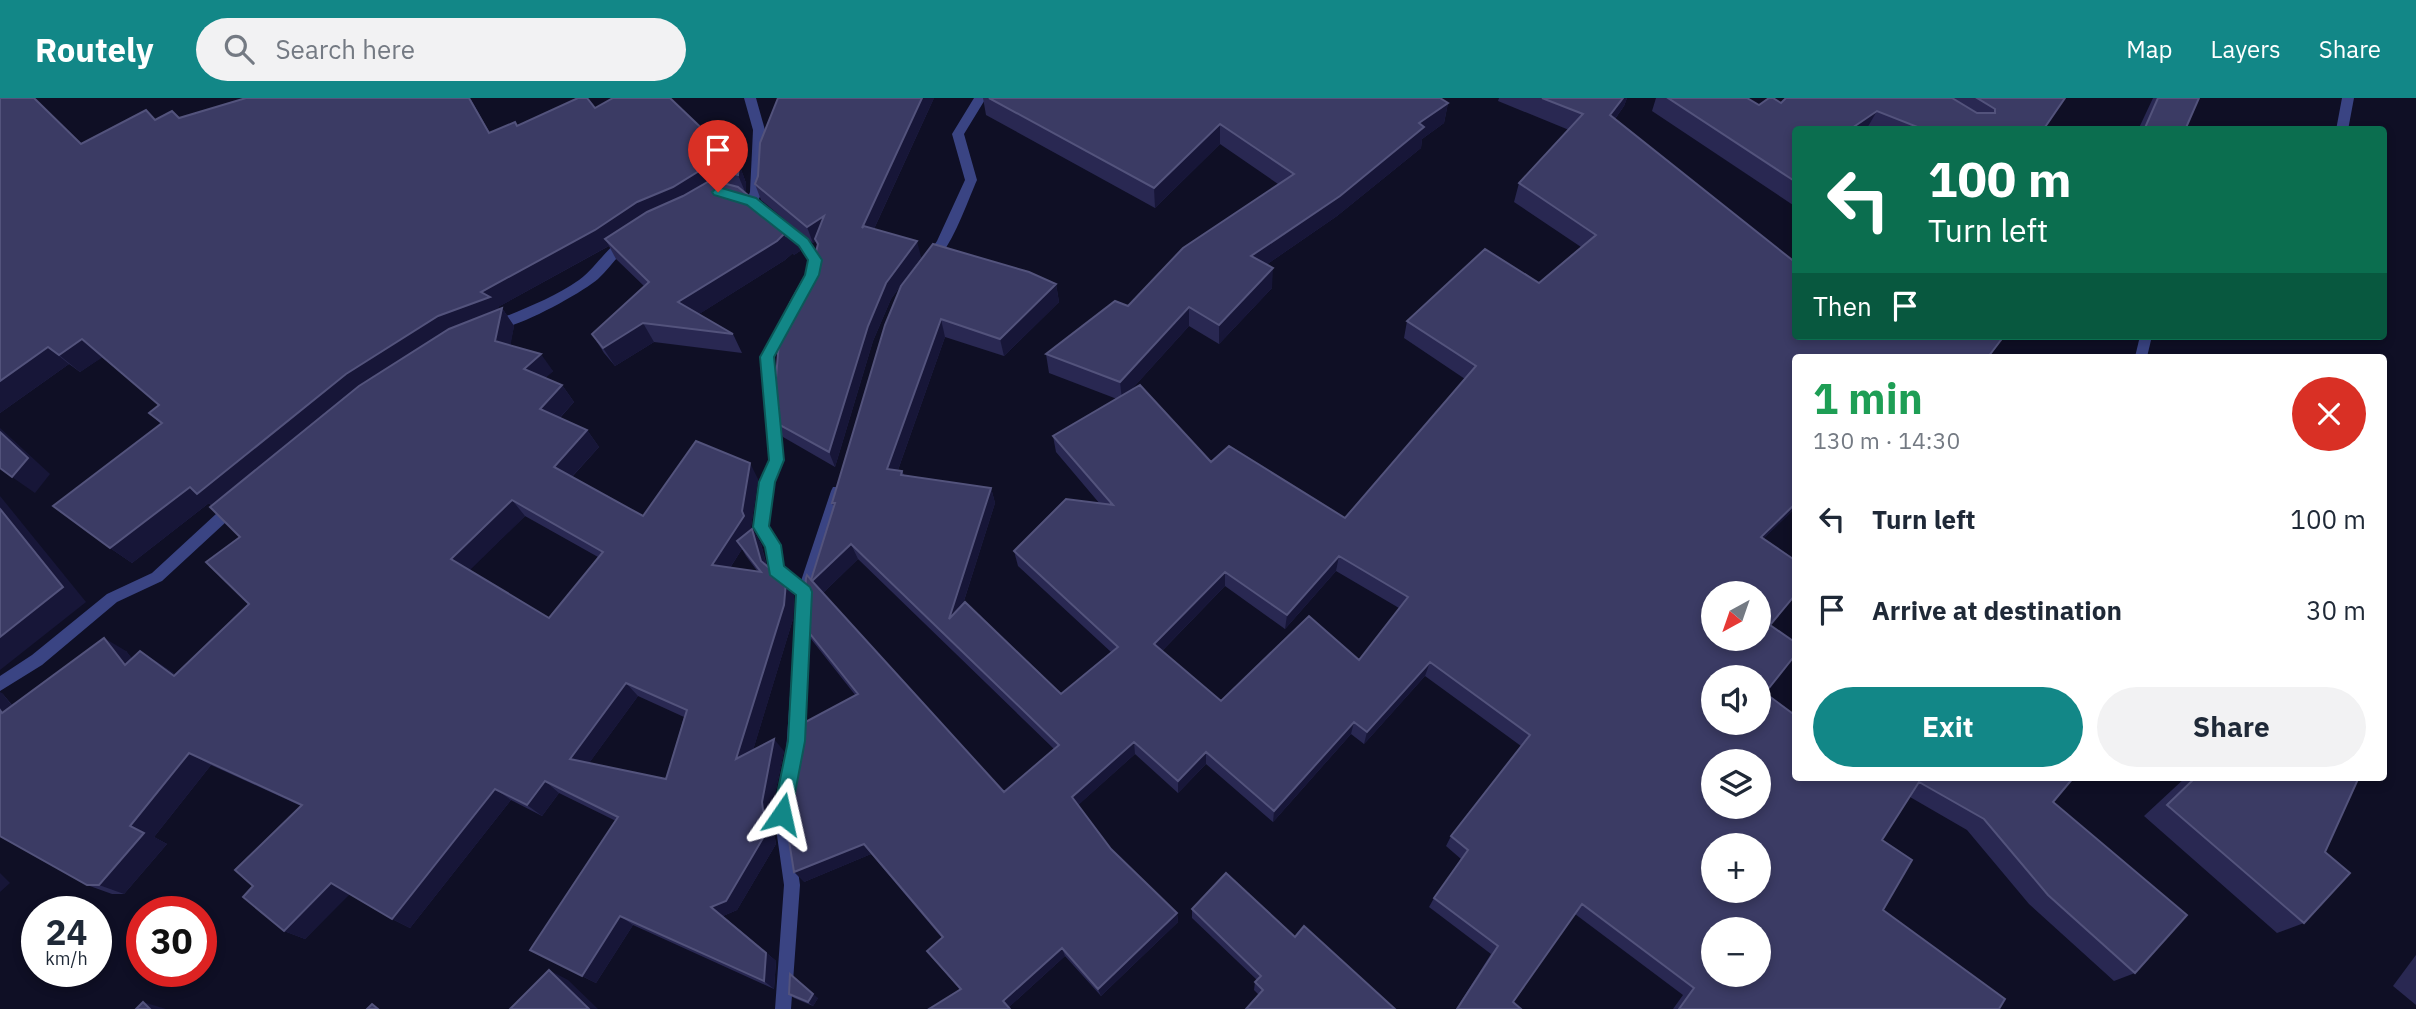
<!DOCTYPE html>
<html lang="en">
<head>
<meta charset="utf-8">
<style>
	body { margin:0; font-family:"IBM Plex Sans",sans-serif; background:#f2f2f3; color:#1f2937; height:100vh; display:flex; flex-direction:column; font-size:26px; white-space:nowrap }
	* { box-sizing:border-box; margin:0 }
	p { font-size:23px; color:#747a83 }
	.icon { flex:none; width:38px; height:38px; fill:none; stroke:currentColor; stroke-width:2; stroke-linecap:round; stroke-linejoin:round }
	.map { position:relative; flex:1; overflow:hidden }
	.sheet { position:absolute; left:1792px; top:256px; width:595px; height:427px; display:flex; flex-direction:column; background:#fff; border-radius:7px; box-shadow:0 4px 10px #0003 }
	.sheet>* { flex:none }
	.banner { position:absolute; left:1792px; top:28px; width:595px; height:214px; border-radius:7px; box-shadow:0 4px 10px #0003; background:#0b6e4f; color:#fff; overflow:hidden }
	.needle { width:46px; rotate:220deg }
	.fabs { position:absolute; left:1701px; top:483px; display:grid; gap:14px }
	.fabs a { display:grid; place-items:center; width:70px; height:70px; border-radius:50%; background:#fff; box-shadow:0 4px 10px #0003; font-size:35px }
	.speed { position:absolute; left:21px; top:798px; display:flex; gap:14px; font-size:35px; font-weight:700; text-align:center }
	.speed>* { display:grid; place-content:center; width:91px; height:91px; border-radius:50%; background:#fff; box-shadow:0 4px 10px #0003; line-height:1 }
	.speed small { font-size:18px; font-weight:400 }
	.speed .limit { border:10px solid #d22; background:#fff; color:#111 }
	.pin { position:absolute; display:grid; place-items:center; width:60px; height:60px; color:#fff; margin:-72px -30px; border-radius:50% 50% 50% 0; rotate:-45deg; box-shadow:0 0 7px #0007 }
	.pin .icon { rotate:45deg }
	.me { position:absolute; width:77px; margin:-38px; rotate:11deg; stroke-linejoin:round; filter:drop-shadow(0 0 5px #0008) }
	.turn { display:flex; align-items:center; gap:24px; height:147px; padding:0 21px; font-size:32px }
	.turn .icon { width:91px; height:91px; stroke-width:2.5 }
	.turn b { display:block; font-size:49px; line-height:60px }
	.then { display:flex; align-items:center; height:66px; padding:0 21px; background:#0003; gap:14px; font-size:26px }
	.round { display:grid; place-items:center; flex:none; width:74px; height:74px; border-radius:37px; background:#f2f2f3 }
	.head { display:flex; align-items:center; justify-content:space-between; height:119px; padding:0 21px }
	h1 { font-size:42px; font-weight:800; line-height:52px; color:#1e9e55 }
	.button { display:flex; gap:14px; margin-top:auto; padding:14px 21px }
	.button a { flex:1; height:80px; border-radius:42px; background:#128787; color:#fff; font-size:28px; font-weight:800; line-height:80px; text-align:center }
	.button a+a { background:#f2f2f3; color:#1f2937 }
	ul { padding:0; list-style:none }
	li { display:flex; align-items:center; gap:21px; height:91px; padding:0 21px }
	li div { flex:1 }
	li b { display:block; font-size:26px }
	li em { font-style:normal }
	header { display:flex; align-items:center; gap:42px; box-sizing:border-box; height:98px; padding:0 35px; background:#128787; color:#fff }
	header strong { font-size:33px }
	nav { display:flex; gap:38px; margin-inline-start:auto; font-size:24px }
	.search { width:490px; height:63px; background:#f2f2f3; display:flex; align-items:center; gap:18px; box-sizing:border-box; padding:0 24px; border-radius:38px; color:#747a83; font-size:26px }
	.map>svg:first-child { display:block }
</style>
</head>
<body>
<header>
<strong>Routely</strong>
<div class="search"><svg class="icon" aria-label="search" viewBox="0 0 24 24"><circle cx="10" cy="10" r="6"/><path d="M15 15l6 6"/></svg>Search here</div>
<nav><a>Map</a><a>Layers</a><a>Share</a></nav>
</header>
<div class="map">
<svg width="2416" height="911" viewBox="0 0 2416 911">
	<rect width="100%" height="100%" fill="#0f0f25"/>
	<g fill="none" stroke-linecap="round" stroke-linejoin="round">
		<!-- minor -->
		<g fill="#3a4483" fill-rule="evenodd">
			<path d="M744,0H756L765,32L762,94L758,103L769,113L763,117L746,104L750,94L753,32Z"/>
			<path d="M974,0H986L964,36L977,82C968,102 949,158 930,167L924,162L937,143L965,82L952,36Z"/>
			<path d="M2342,0H2354L2348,32H2336Z"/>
			<path d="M779,122C798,129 811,145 821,162L816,180L812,182L806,177L809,162L800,148L775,129L773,126L775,123Z"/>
			<path d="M628,138L634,143L632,146C618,156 610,170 598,181C582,195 508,236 490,231L488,228L490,225C520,212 552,201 579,182C597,169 608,146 628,138Z"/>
			<path d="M789,215L795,220L773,259L783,362L774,384L768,428L780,448L783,469L801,483L831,393L833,389H843L845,393L811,494L802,654L799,659L794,661L789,659L786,654L797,497L771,476L766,449L754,429L760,384L769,362L761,259L785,217Z"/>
			<path d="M2140,238H2152L2147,259H2135Z"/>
			<path d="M234,402L239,404L241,408L239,412L162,483L117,504L42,567L0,593V578L32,557L107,496L152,475L229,404Z"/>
			<path d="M787,684L792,686L795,691L790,716L800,787L791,911H775L784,787L774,716L782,686Z"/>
		</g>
	</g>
	<!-- wall -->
	<g fill="#292852" fill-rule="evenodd">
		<path d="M0,0L81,46L155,22L179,20L246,0H470L490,35L595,10L739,66L746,85V95L792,133L800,153L794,157L793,155L785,162L699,216L733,236L742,255L654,244L615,268L604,255L592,236L644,188L616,161L609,148L498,209L499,211L502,210L514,228L510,247L553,273L545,280L562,287L574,304L560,320L587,332L599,349L572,379L643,418L758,381L751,429L761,446L767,468L794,498L793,521L753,652L784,653L771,716L776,746L737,812L723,818L776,863L774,891L633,827L596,885L545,860L616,723L559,695L542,718L511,702L410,830L392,821L349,796L305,841L284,833L253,788L301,708L211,667L154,739L167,746L124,796H112L87,787L2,595L12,607L126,553L132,561L140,553L176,577L249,506L240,439L209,405L132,465L110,450L161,326L149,315L159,307L102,259L80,274L69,266L0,315ZM525,418L598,459L549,520L469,472ZM742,451L746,458L758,474L730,470ZM638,598L684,619L666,681L589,665Z"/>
		<path d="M934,0L874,131L921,159L891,201L873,243L835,369L783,339L776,325L817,147L816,143L813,145L761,102L755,86Z"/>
		<path d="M983,0H1440L1448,5L1444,25L1422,41L1421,50L1337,118L1266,167L1272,190L1219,246L1189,228L1131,292L1211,364L1345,420L1465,281L1404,240L1407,223L1539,185L1581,149L1514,104L1519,85L1569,32L1498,3L1499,0H1627L1624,8L1615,21L1796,259V409L1763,441L1770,527L1765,595L1796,679H2074L2053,704L2135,875L2114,883L2029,806L1967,732L1910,699L1882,742L1883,812L1999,911H1673L1683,897L1575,816L1513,904L1521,911H1456L1491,856L1429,809L1434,800L1461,761L1446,748L1451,738L1521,648L1425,578L1364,646L1351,636L1273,724L1206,666L1178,695L1135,656L1078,707L1111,751L1177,815L1178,824L1101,898L1065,858L1009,909L960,892L927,853L942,840L871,756L804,784L856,598L811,541L803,527L811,482L834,410L832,405L885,227L1056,186L1059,204L1004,258L945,239L898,372L902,373L904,377L991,390L995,405L963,506L1061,596L1111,554L1018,468L1014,453L1100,406L1056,354L1053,338L1117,301L1049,275L1046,256L1128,208L1278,86L1220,46L1155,110L986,17ZM858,461L1054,651L1004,694L823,495ZM1336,473L1399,510L1359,562L1221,603L1162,553L1225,488L1285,531Z"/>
		<path d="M1656,0H1747L1759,7L1781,5L1786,0H2065L2043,32H1796V109L1652,13Z"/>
		<path d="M2153,0H2199L2185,32H2138Z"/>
		<path d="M2186,679H2359L2325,754L2304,825L2277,835L2144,718Z"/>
		<path d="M1192,811L1295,839L1395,911L1259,897L1254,892L1255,884L1257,882L1192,820Z"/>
		<path d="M2416,857V907L2393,888Z"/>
		<path d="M789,896L818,900L813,908L794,900Z"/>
	</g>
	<!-- shaded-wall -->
	<g fill="#171638">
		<path d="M922,0H934L867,146L862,130Z"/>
		<path d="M1623,0H1627L1624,8L1604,36L1610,17Z"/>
		<path d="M1448,5L1444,25L1422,41L1421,50L1337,118L1250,178L1251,158L1419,25Z"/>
		<path d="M1877,13L1866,32H1849Z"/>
		<path d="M1220,26V46L1155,110L1154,90Z"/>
		<path d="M739,66L746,85V96L738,77Z"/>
		<path d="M711,69L719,87L605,141L609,148L605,150L498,209L501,214L502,210L514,228L508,261L217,411L209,405L132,465L110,450L190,389L346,276L438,218L637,104L704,70Z"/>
		<path d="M824,118L830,134L813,145L807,129Z"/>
		<path d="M792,133L800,153L794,157L793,155L785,162L688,223L678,204L786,134Z"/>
		<path d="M917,143L921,159L891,201L873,243L835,369L829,354L868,228L886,185Z"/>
		<path d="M1273,170L1272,190L1219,246V227Z"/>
		<path d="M1056,186L1059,204L1004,258L1000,241Z"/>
		<path d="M1189,209V228L1122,302L1120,284Z"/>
		<path d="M941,221L945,239L893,386L887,371Z"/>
		<path d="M643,225L654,244L615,268L603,250Z"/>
		<path d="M82,241L103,259L80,274L59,257Z"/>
		<path d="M48,249L69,266L0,315V283Z"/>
		<path d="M541,256L553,273L537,288L524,271Z"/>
		<path d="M562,287L574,304L553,327L540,311Z"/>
		<path d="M0,330L50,376L35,395L12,379L0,334Z"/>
		<path d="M587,332L599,349L566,385L554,369Z"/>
		<path d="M750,365L758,381L751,429L761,446L769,478L737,443L742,451L722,482L712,467L742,413Z"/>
		<path d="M991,390L995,405L954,534L949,521Z"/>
		<path d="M0,398L86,504L0,572Z"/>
		<path d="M512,402L525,418L466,476L451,461Z"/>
		<path d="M1796,405V409L1750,454L1761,439Z"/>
		<path d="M851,446L858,461L820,498L812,483Z"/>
		<path d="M1339,458L1336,473L1285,531L1287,517Z"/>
		<path d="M1225,474V488L1155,560L1154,546Z"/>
		<path d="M786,484L794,498L793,521L747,672L736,661Z"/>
		<path d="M104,540L126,553L148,580L125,567Z"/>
		<path d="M140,553L162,567L196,591L174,578Z"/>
		<path d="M1430,564L1425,578L1364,646L1367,634Z"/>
		<path d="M626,585L638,598L584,672L570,661Z"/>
		<path d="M0,594L2,595L27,627L2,615L0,612Z"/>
		<path d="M1354,624L1351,636L1273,724L1274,713Z"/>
		<path d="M774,641L784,653L771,716L776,746L737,812L723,818L776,863L774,891L764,883L711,809L762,704Z"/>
		<path d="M1134,644L1135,656L1075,710L1072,699Z"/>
		<path d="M1206,654V666L1178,695V683Z"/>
		<path d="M189,655L211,667L154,739L167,746L124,796L99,787L130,728Z"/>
		<path d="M545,683L559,695L542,718L527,707Z"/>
		<path d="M495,691L511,702L410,830L392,821Z"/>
		<path d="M864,746L871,756L804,784L794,774Z"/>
		<path d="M0,775L10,785L0,794Z"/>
		<path d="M331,785L351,795L305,841L284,833Z"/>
		<path d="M1177,815L1178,824L1101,898L1098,891Z"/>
		<path d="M620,818L633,827L596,885L582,878Z"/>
		<path d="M1062,850L1065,858L1008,910L1003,903Z"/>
		<path d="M549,872L568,882L598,911H589Z"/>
		<path d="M790,876L818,900L813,908L808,904Z"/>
		<path d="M143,904L166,911H150Z"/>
	</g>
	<!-- building -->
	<g fill="#3b3b64" stroke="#53537c" stroke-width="2" fill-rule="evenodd">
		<path d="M0,0H34L81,46L146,12L155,22L172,13L179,20L246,0H469L489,35L515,24L517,28L578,0H587L595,10L613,0H670L739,66L738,77L711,69L704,70L673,89L637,104L595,132L481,194L490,199L438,218L346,276L197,396L190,389L110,450L53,408L162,325L149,315L159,307L82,241L59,257L48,249L0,283Z"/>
		<path d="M778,0H922L862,130L864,128L917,143L886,185L868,228L829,354L776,325L774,304L780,232L790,205L814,162L818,146L815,141L824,118L807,129L755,86L758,78L760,45Z"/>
		<path d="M989,0H1440L1448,5L1419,25L1424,29L1340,98L1251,158L1273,170L1219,227L1189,209L1120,284L1046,256L1115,203L1128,208L1183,150L1294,76L1220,26L1154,90Z"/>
		<path d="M1542,0H1623L1610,17L1796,165V238H2004L1988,259H1796V405L1761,439L1796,463V496L1770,527L1796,545V556L1765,595L1796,618V679H2074L2053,704L2187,817L2135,875L2048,797L1984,721L1919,684L1882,742L1912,762L1883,812L2005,901L1999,911H1679L1694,890L1582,806L1513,904L1521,911H1457L1498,848L1434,800L1468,752L1451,738L1530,637L1430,564L1367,634L1354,624L1274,713L1206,654L1178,683L1134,644L1072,699L1111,751L1177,815L1098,891L1062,850L1003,903L1010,911H929L961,891L927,853L943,839L864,746L794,774L783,705L798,628L858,596L803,527L806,480L807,477L811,482L835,405H832L885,227L901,188L933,146L1029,174L1056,186L1000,241L941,221L887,371L902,373L901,377L991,390L949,521L965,504L1061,596L1118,549L1014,453L1066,401L1113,407L1053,338L1140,287L1211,364L1229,348L1345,420L1476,268L1407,223L1485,151L1539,185L1596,137L1519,85L1583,16ZM851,446L1059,647L1004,694L812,483ZM1339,458L1408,499L1359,562L1309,518L1221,603L1154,546L1225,474L1287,517ZM1713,495H1759V541H1713ZM1713,579H1759V625H1713ZM1713,663H1759V709H1713ZM1713,747H1759V793H1713ZM1713,831H1759V877H1713Z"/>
		<path d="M1668,0H1747L1759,7L1769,0H1773L1781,5L1786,0H1952L1977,15H1995V11L1977,0H2065L2043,32H1925L1877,13L1849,32H1796V84Z"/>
		<path d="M2158,0H2199L2185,32H2144Z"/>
		<path d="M711,82L738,89L792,133L786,137V134L777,143L678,204L733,236L643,225L603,250L592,236L649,184L605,141L647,114L683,98Z"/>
		<path d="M502,210L495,243L541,256L524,271L562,287L540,311L587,332L554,369L643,418L696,343L750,365L742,413L744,418L712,467L761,474L737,443L752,431L761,463L786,484L784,507L736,661L774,641L762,704L766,735L726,803L711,809L766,855L764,883L620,818L582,878L530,852L618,719L545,683L527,707L495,691L392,821L331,785L284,833L243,799L253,788L235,772L302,707L189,655L130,728L144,735L99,787H87L0,738V612L2,615L104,540L125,567L140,553L174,578L249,506L206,464L240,439L210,409L359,288L449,231ZM512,402L603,454L549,520L451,461ZM626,585L687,612L666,681L570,661Z"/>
		<path d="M0,334L28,360L12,379L0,370Z"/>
		<path d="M0,411L63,489L0,539Z"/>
		<path d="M2196,679H2359L2325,754L2350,775L2304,825L2167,707Z"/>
		<path d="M1226,775L1295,839L1304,828L1395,911H1246L1263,892L1255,884L1261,878L1192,811Z"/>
		<path d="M549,872L589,911H510Z"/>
		<path d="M790,876L813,896L808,904L789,896Z"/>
		<path d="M143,904L150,911H136Z"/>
		<path d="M372,906L378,911H367Z"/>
	</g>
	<!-- route -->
	<path fill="#128787" stroke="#0c5858" stroke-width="2" d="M718,89L756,100L808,141L822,162L819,177L774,259L784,362L775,384L769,428L781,447L784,468L810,489L812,494L805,643L791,716L788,723L782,725L776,723L773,716L788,643L796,497L770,477L765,449L753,429L759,384L769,362L760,259L805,177L808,162L799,148L747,107L714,97L712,94Z"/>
</svg>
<div class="fabs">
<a><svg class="needle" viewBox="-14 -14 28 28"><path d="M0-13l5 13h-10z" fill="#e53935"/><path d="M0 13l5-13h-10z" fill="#747a83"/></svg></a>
<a><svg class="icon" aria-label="sound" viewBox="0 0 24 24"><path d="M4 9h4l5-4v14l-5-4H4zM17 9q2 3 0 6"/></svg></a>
<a><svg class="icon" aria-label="layers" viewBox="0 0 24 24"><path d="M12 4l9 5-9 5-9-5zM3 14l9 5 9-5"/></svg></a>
<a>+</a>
<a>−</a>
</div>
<div class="speed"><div>24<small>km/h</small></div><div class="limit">30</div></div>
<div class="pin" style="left:718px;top:94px;background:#d93025"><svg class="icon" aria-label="arrive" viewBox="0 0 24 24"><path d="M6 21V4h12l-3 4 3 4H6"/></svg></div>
<svg class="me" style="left:782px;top:716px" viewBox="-20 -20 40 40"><path d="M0-17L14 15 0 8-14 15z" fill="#128787" stroke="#fff" stroke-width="4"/></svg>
<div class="banner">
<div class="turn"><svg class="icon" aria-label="left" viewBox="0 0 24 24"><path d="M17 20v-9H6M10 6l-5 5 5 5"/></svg><div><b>100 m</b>Turn left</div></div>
<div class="then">Then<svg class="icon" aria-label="arrive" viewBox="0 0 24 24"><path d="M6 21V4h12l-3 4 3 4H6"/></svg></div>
</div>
<section class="sheet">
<div class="head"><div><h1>1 min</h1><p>130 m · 14:30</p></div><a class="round" style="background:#d93025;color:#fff"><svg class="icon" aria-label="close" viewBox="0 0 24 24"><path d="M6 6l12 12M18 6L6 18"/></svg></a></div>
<ul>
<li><svg class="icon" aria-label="left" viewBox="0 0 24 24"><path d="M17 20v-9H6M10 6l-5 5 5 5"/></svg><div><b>Turn left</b></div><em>100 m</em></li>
<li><svg class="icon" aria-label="arrive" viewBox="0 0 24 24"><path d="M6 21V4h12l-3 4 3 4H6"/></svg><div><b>Arrive at destination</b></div><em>30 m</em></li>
</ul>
<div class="button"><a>Exit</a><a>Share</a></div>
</section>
</div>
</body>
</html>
